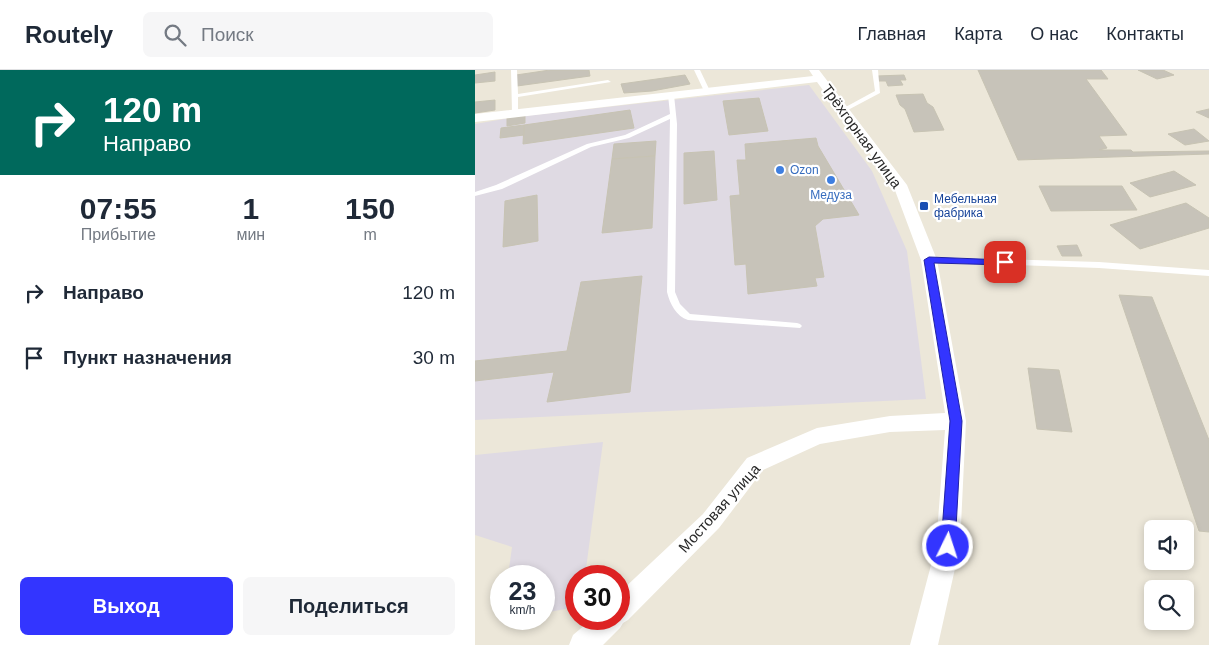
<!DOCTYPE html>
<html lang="ru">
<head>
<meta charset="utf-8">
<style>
	body { margin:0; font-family:Arial,sans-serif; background:#f6f6f7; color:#1f2937; height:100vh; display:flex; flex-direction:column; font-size:19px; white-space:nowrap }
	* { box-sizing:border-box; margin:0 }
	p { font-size:16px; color:#747a83 }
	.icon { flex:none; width:28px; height:28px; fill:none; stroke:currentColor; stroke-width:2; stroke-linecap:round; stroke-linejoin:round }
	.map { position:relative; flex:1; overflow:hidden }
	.sheet { display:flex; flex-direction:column; background:#fff; width:475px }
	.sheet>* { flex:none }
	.guide { background:#00695c; color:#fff; overflow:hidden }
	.controls { position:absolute; left:669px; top:450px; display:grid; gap:10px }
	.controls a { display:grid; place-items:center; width:50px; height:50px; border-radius:8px; background:#fff; box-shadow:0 2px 8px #0003; font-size:25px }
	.speed { position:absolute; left:15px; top:495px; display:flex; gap:10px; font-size:25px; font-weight:700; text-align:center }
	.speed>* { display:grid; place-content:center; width:65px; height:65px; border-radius:50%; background:#fff; box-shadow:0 2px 8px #0003; line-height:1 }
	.speed small { font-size:12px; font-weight:400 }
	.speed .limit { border:8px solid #d22; background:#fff; color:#111 }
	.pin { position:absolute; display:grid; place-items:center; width:42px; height:42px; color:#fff; margin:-21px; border-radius:10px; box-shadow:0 2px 8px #0006 }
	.me { position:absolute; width:55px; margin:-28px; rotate:4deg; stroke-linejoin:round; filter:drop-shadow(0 0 4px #0008) }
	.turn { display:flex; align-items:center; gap:18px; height:105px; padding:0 20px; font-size:22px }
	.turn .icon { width:65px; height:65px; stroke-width:2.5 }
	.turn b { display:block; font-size:35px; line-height:42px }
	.eta { display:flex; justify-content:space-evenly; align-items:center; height:85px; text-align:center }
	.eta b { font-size:30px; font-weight:600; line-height:35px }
	.button { display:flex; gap:10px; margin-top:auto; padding:10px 20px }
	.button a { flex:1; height:58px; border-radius:8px; background:#3335ff; color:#fff; font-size:20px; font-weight:600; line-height:58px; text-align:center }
	.button a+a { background:#f6f6f7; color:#1f2937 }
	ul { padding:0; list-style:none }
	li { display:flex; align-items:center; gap:15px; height:65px; padding:0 20px }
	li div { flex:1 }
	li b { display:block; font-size:19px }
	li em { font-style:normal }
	header { display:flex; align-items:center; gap:30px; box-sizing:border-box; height:70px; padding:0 25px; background:#fff; border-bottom:1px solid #e0e1e3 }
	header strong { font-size:24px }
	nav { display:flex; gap:28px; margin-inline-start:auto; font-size:18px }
	.search { width:350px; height:45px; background:#f6f6f7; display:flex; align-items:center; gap:12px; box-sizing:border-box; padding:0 18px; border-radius:8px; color:#747a83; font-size:19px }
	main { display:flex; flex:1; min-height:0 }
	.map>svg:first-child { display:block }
</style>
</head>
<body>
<header>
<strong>Routely</strong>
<div class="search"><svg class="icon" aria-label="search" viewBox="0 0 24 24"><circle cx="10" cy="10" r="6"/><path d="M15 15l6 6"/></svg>Поиск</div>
<nav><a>Главная</a><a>Карта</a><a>О нас</a><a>Контакты</a></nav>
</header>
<main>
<section class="sheet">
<div class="guide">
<div class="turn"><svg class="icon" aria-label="right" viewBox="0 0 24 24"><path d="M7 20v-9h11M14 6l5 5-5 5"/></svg><div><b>120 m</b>Направо</div></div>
</div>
<div class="eta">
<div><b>07:55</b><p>Прибытие</p></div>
<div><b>1</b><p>мин</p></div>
<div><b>150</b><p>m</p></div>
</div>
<ul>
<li><svg class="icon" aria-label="right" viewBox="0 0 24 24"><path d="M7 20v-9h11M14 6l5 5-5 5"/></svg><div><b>Направо</b></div><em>120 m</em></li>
<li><svg class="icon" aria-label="arrive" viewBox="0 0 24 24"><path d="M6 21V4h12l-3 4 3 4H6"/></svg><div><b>Пункт назначения</b></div><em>30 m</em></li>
</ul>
<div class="button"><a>Выход</a><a>Поделиться</a></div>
</section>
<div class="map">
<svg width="734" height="575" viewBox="0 0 734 575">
	<rect width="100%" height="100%" fill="#ece7d9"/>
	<!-- industrial -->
	<g fill="#dfdae3">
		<path d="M334,15L397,101L432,181L451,329L0,350V54L40,47Z"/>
		<path d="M128,372L110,506H101V537L69,543V506H33L37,477L0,465V385Z"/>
	</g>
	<!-- building -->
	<g fill="#c7c3b9" stroke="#c7c3b3">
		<path d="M75,0H114L115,6L42,16L41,5Z"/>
		<path d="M503,0H626L633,9H611L652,65L624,66L632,78L624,80H656L658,82L734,81V84L543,90Z"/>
		<path d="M663,0H688L699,5L682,9Z"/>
		<path d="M20,2V11L0,13V5Z"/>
		<path d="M210,5L215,14L177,21L149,23L146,14Z"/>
		<path d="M429,5L431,10H425L428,15L413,16L411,11H404L402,6Z"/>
		<path d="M448,24L452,33L458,37L469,60L439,62L430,39L425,35L421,25Z"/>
		<path d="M284,28L293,61L254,65L248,31Z"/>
		<path d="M20,30V40L0,43V32Z"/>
		<path d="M734,39V48L721,42Z"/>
		<path d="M155,40L159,58L48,74L49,55Z"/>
		<path d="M50,46V53L32,56V48Z"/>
		<path d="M49,55V65L25,68L26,58Z"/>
		<path d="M719,59L734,71L710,75L693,64Z"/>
		<path d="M341,68L343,76L384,145L348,149L340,156L349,207L340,208L342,216L273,224L271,194L260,195L255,126L265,125L262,90H271L270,74Z"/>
		<path d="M181,71L180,86L137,89L139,74Z"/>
		<path d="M239,81L242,130L209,134V83Z"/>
		<path d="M180,86L177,158L127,163L137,89Z"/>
		<path d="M699,101L721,115L675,127L655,113Z"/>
		<path d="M564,116H647L662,140L576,141Z"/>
		<path d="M62,125L63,171L28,177L30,131Z"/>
		<path d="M711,133L734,148V158L665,179L635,155Z"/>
		<path d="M602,175L607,186H587L582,176Z"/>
		<path d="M167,206L155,322L72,332L79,302L0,311V291L92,281L106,212Z"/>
		<path d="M644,225L677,227L734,370V462L724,461Z"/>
		<path d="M553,298L584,300L597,362L562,359Z"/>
	</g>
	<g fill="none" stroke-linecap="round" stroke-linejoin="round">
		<!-- service -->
		<g fill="#fff" fill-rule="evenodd">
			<path d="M36,0H42L43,24L133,10L136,12L43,27V42L40,44L37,42Z"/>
			<path d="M219,0H225L235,21L234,22L229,21Z"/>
			<path d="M397,0H403L405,23L371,41H367V39L400,21Z"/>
			<path d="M196,23L199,25L202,54L200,222L205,234L215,244L322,253L325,254L327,256L325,258L213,250C201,246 195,234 192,222L195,49L154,68L116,77L27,119L0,126V122L21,115L112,74L150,65L195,44L193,25Z"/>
			<path d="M454,187L624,192L734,200V206L624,198L451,192L450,190Z"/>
		</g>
		<!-- minor -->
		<path fill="#fff" fill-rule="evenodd" d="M334,0H344L432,115L462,190L491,351L485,476L463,575H435L461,476L470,360L415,362L345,374L288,400L244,458L153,550L148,553L145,558L128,575H94L98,565L117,549H144V523L228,444L272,388L342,358L415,346L470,343L446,190L418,115L342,12L0,52V44L338,6Z"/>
	</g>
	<!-- route -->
	<path fill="#3335ff" stroke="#2122a6" d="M454,187L530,190L534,192L530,195L459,193L487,351L480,476L478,481L473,483L468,481L466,476L475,351L449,190Z"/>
	<!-- markers -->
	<g fill="#3f7fe0" stroke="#fff" stroke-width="2">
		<circle cx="305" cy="100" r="5"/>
		<circle cx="356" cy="110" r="5"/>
	</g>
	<rect fill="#1a4fb4" stroke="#fff" stroke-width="2" x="444" y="131" width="10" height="10" rx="2.5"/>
	<g text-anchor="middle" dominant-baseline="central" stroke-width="4.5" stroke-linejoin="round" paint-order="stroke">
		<!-- far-shop labels -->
		<g font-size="12" fill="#366cbe" stroke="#fff" text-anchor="start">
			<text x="315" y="100">Ozon</text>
			<text x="356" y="125" text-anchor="middle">Медуза</text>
		</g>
		<!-- far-transit labels -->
		<g font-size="12" fill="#164399" stroke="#fff" text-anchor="start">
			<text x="459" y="129">Мебельная<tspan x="459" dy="14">фабрика</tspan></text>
		</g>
		<!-- street labels -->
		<g font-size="15" fill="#282828" stroke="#fff">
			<text transform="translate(387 66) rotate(54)">Трёхгорная улица</text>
			<text transform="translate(244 438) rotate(-48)">Мостовая улица</text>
		</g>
	</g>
</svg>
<div class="controls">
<a><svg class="icon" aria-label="sound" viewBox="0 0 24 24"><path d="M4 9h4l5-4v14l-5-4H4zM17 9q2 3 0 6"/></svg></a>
<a><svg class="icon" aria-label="search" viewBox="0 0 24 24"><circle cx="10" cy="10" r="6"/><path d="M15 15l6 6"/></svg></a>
</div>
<div class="speed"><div>23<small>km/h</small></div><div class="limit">30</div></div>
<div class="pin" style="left:530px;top:192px;background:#d93025"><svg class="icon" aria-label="arrive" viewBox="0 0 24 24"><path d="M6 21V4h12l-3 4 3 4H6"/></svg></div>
<svg class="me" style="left:473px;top:476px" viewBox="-20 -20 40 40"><circle r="17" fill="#3335ff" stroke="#fff" stroke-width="3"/><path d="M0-11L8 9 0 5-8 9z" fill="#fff"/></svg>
</div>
</main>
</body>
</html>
